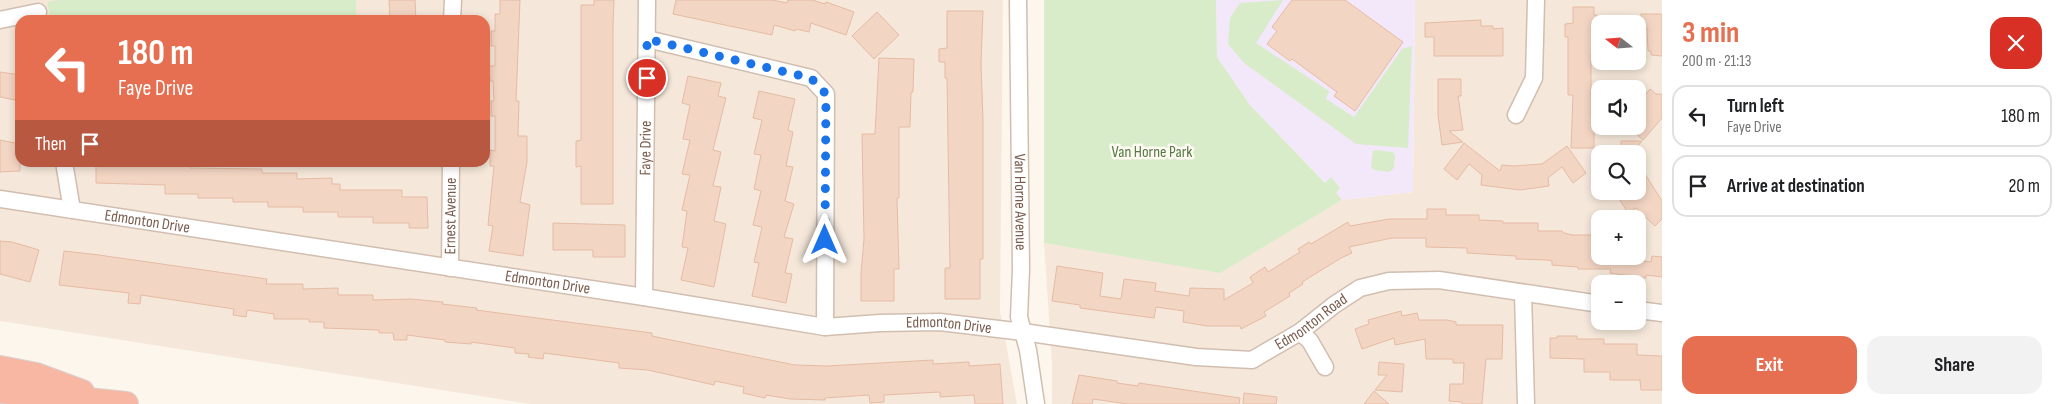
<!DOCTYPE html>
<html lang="en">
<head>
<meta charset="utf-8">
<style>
	body { margin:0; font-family:"Sofia Sans Condensed",sans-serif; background:#f2f2f2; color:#202124; height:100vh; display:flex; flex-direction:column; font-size:19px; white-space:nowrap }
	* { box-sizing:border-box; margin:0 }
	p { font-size:16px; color:#757577 }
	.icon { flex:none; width:28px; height:28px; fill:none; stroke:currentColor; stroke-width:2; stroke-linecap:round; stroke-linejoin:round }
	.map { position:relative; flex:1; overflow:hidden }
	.side { display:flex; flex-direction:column; background:#fff; width:400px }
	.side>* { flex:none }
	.top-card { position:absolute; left:15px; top:15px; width:475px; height:152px; border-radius:15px; box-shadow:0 2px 8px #0003; background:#e76f51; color:#fff; overflow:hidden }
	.needle { width:32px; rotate:287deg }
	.tools { position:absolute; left:1591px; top:15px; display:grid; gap:10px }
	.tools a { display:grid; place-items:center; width:55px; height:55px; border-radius:10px; background:#fff; box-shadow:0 2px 8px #0003; font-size:25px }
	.pin { position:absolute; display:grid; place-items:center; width:42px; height:42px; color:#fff; margin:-21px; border:2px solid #fff; border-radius:50%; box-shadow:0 1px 5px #0007 }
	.me { position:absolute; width:55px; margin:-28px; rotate:0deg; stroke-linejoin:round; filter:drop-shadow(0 0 4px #0008) }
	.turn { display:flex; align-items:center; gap:18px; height:105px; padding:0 20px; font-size:22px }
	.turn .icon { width:65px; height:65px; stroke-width:2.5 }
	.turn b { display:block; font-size:35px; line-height:42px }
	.then { display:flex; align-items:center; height:48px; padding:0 20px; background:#0003; gap:10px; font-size:19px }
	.round { display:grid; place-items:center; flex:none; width:52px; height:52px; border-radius:15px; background:#f2f2f2 }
	.headline { display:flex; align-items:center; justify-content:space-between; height:85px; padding:0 20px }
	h1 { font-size:30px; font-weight:700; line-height:38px; color:#e76f51 }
	.button { display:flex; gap:10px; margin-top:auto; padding:10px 20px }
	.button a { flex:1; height:58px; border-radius:15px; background:#e76f51; color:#fff; font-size:20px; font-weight:700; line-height:58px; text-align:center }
	.button a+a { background:#f2f2f2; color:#202124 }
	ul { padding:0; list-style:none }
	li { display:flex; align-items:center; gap:15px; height:62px; margin:0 10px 8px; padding:0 10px; border:2px solid #e0e0e0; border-radius:15px }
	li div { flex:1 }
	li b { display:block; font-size:19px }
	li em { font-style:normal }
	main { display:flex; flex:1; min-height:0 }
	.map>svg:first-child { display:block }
</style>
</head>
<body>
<main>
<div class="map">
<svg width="1662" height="404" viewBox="0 0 1662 404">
	<rect width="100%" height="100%" fill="#fdf6ec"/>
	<!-- residential -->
	<g fill="#f5e8da" fill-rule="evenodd">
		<path d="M0,0H1003L1000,311L1017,404H530L0,321ZM20,20H485V162H20Z"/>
		<path d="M1415,0H1662V404H1052V362L1044,243L1220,272L1342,200L1413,192ZM1600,24H1638V61H1600ZM1600,89H1638V126H1600ZM1600,154H1638V191H1600ZM1600,219H1638V256H1600ZM1600,284H1638V321H1600Z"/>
	</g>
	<!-- education -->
	<path fill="#f3e8fa" d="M1216,0H1415L1413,192L1342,200L1250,105L1217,57Z"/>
	<!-- green -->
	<g fill="#d8ecc9">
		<path d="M59,0H356V20H51L47,2Z"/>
		<path d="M1044,0H1216L1217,57L1250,105L1325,183L1331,177L1340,188L1336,193L1342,200L1220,273L1044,243Z"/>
		<path d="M1283,0L1256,43L1329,91L1326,99L1354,117L1402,49L1412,46L1408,148L1356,144L1244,63L1228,44L1230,18L1240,3Z"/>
		<path d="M1377,150L1393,152L1395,156L1394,168L1389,172L1374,170L1371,167L1373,151Z"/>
	</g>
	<!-- building -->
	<g fill="#f3d5c3" stroke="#e6bba3">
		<path d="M389,0H415L416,20H390Z"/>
		<path d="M500,0H520L516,101H519L518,136H527V162L520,202L530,205L523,256L489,251L493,226L488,225L494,166H490V150L495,151V116H491V101H494L493,81H490L489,66H495V46H491V31H495V14H500Z"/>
		<path d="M594,0H614L613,25V204H581V166L576,167V141L581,140V5H594Z"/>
		<path d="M676,0H772L787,3L788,0H812L825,4L826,2L854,12L846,35L811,23L809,32L796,29L795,31L774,25L772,35L673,14Z"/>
		<path d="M1292,0H1345L1403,42L1355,111L1334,96L1337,92L1292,59L1290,61L1267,44L1277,31L1272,27Z"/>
		<path d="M1573,7H1594V15H1597L1598,26H1596L1597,54H1591V117H1600V129H1594V148H1571L1573,95H1568V37H1565V24L1573,23Z"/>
		<path d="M947,11H983L981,63L983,121V259H980V299H945V268H950L947,78H945V62H939V49L947,48Z"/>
		<path d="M877,12L899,35L874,59L852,36Z"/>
		<path d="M1641,14H1662V56L1651,55V51H1648L1647,28H1641Z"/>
		<path d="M1481,20V26H1493V29L1503,28V56H1434V37H1425V23Z"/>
		<path d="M879,58L914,59L913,92H911L910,127H899V198H897L899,269H894V301H861V273L864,239L862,134H875Z"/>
		<path d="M0,72L20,75L15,100L0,97Z"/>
		<path d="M688,76L721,83L718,96L726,98L713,150L721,152L713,186L721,187L714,221L726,224L714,287L681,280L688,248L682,247L687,211L682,210L690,175L682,174L690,140L683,139L690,105L682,103Z"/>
		<path d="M1438,79H1461V96H1458L1463,130L1449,131L1463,142L1442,145L1438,115Z"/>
		<path d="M1650,89L1656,94H1662V118L1643,140L1627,126H1638V104Z"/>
		<path d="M759,91L795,99L788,130L793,132L786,166L793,167L785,201L794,204L784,237L793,239L785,273L792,274L786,303L752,296L759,263L754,262L762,227L753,225L761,191L754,189L761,155L754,154L762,120L753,118Z"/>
		<path d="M0,140L20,144V171L0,172Z"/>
		<path d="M1621,141H1642L1631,154H1621Z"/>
		<path d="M1464,143L1500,171L1502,165L1513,166L1542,164L1567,146L1586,173L1573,183L1562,167L1548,178L1549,186L1520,190L1481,185L1482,175L1469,164L1457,180L1444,169Z"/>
		<path d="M96,162H177V166H190V168L262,169V173H297V179L332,178V184H340V190H402V197H427L428,228H409V223H373V217H338V212H303V207H268V202H233V198H198V194H165V185L96,183Z"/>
		<path d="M1638,163L1662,201V219L1655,226L1636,208L1628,213L1618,197L1627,191H1638Z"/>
		<path d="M1427,209H1446V215H1479V220L1503,221V223H1538V231H1562L1564,233L1573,235H1597V243H1600V256L1651,262L1652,256L1662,257V277L1646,275V278L1610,273L1611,269H1578V267L1552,265V261L1547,260L1516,259V256L1467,253V248L1426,247V238H1392L1349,247L1352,253L1341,258L1302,282L1303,284L1289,293L1290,296L1264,312L1266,316L1241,329L1240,326H1207L1183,322L1184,311L1156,307L1154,318L1080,308V305L1052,301L1057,266L1103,273L1100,296L1121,299L1124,279L1156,283L1155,291L1189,296L1190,288L1224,289V300L1253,283L1250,277L1265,267L1268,272L1300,252L1298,249L1309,242L1311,244L1348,222L1350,226L1389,219H1427Z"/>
		<path d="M553,223L625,225V257H593V250H553Z"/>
		<path d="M0,241L12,242L39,250L30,282L0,274Z"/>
		<path d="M64,251L99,255L267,279L266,284H303V289L338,288V295H373V300L411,299L443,302L442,304L477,308L476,310L514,315L652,333V336L666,339L795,365L827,366L933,360V364L969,362V366L1000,364L1003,404H975L974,395L940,397V392L884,395V402L870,403L869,395L825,398V400L790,399L766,395L765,398L743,393L744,387L715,381L714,385L648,370L619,368V363L544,353L543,359L528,357L529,354L515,353V348L471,342V344L445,342V340L407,335V340H394L393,333H379V330L324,328V322H309V319H274V314L247,310L246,317L233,315L234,309L141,295L140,304L128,303L129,293L59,285Z"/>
		<path d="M1401,311L1402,316L1417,313L1419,320H1447L1456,322V325H1503L1502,359H1486L1482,404H1462V402L1449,401L1450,384H1463L1464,363H1453V359H1426L1425,339L1395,345L1394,338L1362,349L1355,329L1369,324L1368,320Z"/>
		<path d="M1557,336H1577V339H1604V344H1637V355L1662,356V390H1641L1640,380H1610V372H1584V359L1550,358V338H1557Z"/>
		<path d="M1379,362L1404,364L1402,392L1375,390L1387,375H1378Z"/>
		<path d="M1079,375L1117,381V383L1138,386L1139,383L1240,398L1239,404H1128L1093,399L1092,404H1072Z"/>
		<path d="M1374,391L1389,404H1364Z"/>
		<path d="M1244,393L1277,397L1276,404H1243Z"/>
	</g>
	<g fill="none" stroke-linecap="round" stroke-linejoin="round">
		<defs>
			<g id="minor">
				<path id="s1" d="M1018,0L1021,269L1019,317L1028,350L1036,404"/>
				<path d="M0,20L38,12"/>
				<path d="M452,20L453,0"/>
				<path d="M647,39L811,78L826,94L825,327"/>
				<path d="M1516,115L1534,78L1536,0"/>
				<path d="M64,162L72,210"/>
				<path id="s2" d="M0,199L644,297L825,327L880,323L940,322L1023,332L1196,357L1252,360L1300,332L1334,305L1360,288L1389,281L1439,280L1600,304"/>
				<path id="s3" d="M450,268L451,162"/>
				<path d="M1523,293L1526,404"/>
				<path id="s4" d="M644,297L647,0"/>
				<path d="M1638,310L1662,313"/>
				<path d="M1300,332L1310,341L1325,367"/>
			</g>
			<g id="highway">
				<path d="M0,368L36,375L82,392"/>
				<path d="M0,391L126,404"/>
			</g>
		</defs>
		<!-- minor casing -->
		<use href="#minor" stroke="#d1beb0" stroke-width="19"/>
		<!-- highway casing -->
		<use href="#highway" stroke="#dad1cd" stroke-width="26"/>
		<!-- minor -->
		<use href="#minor" stroke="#fff" stroke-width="16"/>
		<!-- highway -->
		<use href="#highway" stroke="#f7b7a3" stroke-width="24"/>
	</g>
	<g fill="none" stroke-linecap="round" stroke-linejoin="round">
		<!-- route -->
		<path stroke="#1a73e8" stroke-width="9" stroke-dasharray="0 16.2" d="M647,78V39L811,78L826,94L825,240"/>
	</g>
	<g text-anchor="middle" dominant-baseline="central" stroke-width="5" stroke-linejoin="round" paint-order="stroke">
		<!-- street labels -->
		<g font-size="16" fill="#7a5c4d" stroke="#fffaf3">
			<text stroke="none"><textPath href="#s4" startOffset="149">Faye Drive</textPath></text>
			<text stroke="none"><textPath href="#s1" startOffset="202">Van Horne Avenue</textPath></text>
			<text stroke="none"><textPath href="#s3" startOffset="52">Ernest Avenue</textPath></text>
			<text stroke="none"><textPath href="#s2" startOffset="149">Edmonton Drive</textPath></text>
			<text stroke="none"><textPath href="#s2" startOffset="554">Edmonton Drive</textPath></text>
			<text stroke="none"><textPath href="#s2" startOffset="1335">Edmonton Road</textPath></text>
			<text stroke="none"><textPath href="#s2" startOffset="959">Edmonton Drive</textPath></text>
		</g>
		<!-- park labels -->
		<g font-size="16" fill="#537a41" stroke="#fffaf3">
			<text x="1152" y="152">Van Horne Park</text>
		</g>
	</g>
</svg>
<div class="tools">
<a><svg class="needle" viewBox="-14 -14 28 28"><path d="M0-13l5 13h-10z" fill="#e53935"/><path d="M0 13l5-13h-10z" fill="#757577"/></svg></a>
<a><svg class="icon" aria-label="sound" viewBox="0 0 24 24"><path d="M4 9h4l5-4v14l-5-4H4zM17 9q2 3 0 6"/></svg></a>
<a><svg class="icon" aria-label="search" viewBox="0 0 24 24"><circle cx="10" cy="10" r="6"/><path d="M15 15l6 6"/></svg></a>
<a>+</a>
<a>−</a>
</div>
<div class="pin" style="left:647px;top:78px;background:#d93025"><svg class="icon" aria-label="arrive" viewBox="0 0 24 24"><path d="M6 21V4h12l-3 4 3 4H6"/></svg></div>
<svg class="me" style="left:825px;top:240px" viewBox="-20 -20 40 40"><path d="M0-17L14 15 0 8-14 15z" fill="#1a73e8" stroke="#fff" stroke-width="4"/></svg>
<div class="top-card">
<div class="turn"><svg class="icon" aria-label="left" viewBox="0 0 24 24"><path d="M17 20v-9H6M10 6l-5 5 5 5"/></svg><div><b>180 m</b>Faye Drive</div></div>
<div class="then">Then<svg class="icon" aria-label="arrive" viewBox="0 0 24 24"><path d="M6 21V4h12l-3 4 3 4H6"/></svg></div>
</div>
</div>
<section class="side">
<div class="headline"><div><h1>3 min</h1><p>200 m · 21:13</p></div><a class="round" style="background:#d93025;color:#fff"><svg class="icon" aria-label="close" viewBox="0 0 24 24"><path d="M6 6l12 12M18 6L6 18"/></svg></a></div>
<ul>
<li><svg class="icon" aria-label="left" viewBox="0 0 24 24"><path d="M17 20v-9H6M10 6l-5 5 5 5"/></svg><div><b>Turn left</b><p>Faye Drive</p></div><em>180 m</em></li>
<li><svg class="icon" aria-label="arrive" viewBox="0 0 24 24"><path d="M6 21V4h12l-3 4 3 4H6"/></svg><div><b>Arrive at destination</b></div><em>20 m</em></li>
</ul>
<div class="button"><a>Exit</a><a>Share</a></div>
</section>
</main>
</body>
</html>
